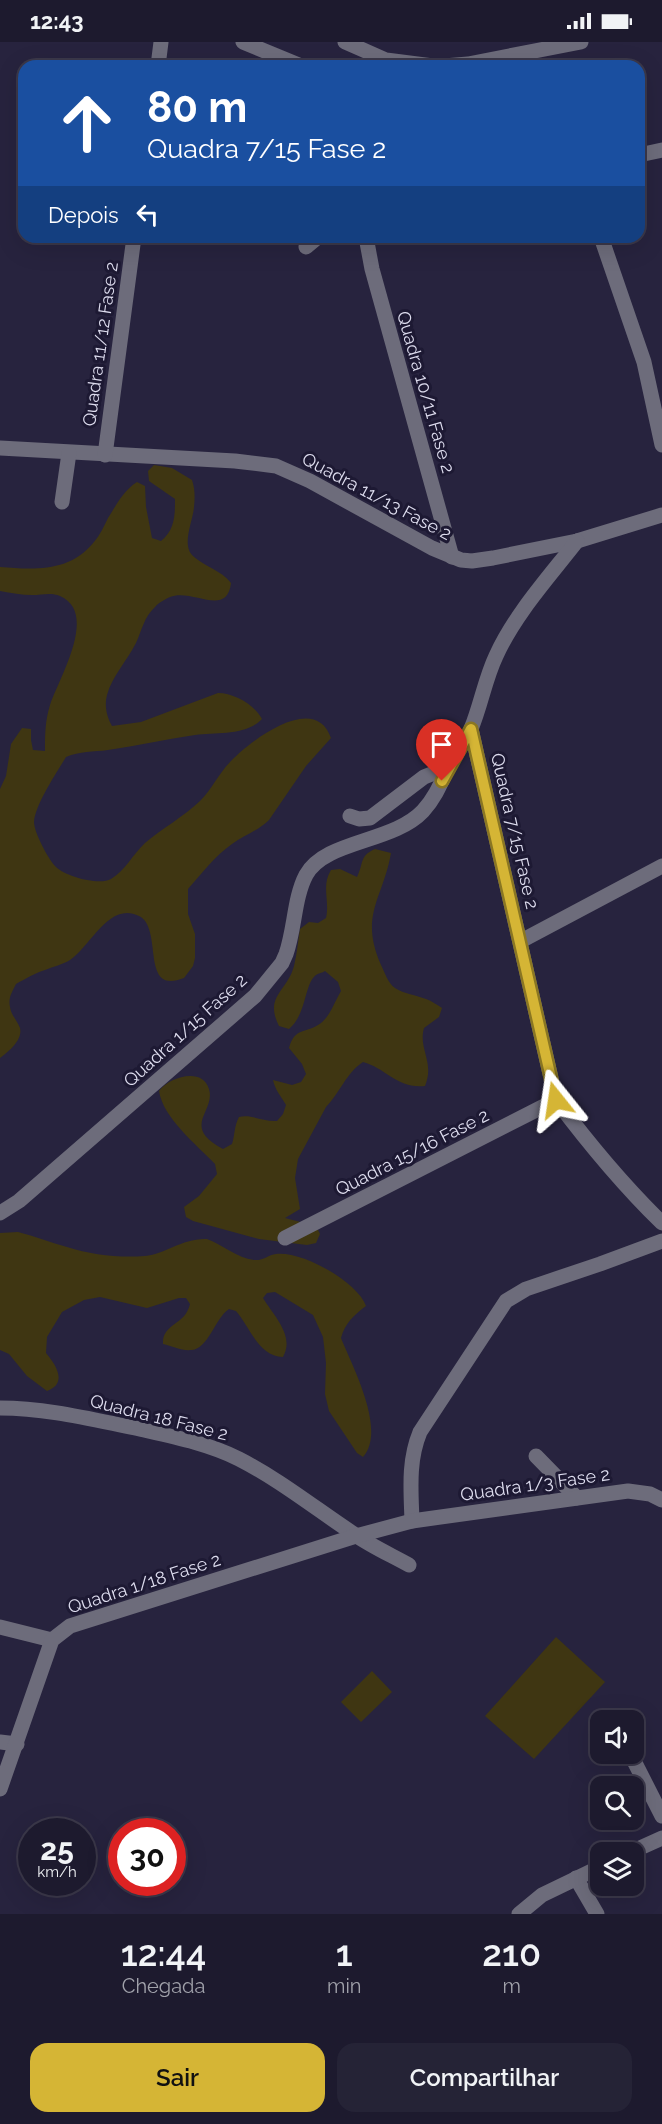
<!DOCTYPE html>
<html lang="pt">
<head>
<meta charset="utf-8">
<style>
	body { margin:0; font-family:Raleway,sans-serif; background:#252336; color:#f1f3f6; height:100vh; display:flex; flex-direction:column; font-size:22px; white-space:nowrap }
	* { box-sizing:border-box; margin:0 }
	p { font-size:20px; color:#a0a1aa }
	.icon { flex:none; width:33px; height:33px; fill:none; stroke:currentColor; stroke-width:2; stroke-linecap:round; stroke-linejoin:round }
	.map { position:relative; height:1872px; overflow:hidden }
	.drawer { display:flex; flex-direction:column; background:#1d1a2e; flex:1 }
	.drawer>* { flex:none }
	.hud { position:absolute; left:18px; top:18px; width:627px; height:183px; border-radius:18px; box-shadow:0 6px 24px #0002,0 0 0 2px #3b384a; background:#1a4fa0; color:#fff; overflow:hidden }
	.buttons { position:absolute; left:590px; top:1668px; display:grid; gap:12px }
	.buttons a { display:grid; place-items:center; width:54px; height:54px; border-radius:12px; background:#1d1a2e; box-shadow:0 6px 24px #0002,0 0 0 2px #3b384a; font-size:30px }
	.speed { position:absolute; left:18px; top:1776px; display:flex; gap:12px; font-size:30px; font-weight:700; text-align:center }
	.speed>* { display:grid; place-content:center; width:78px; height:78px; border-radius:50%; background:#1d1a2e; box-shadow:0 6px 24px #0002,0 0 0 2px #3b384a; line-height:1 }
	.speed small { font-size:15px; font-weight:400 }
	.speed .limit { border:9px solid #d22; background:#fff; color:#111 }
	.pin { position:absolute; display:grid; place-items:center; width:51px; height:51px; color:#fff; margin:-62px -26px; border-radius:50% 50% 50% 0; rotate:-45deg; box-shadow:0 0 6px #0007 }
	.pin .icon { rotate:45deg }
	.me { position:absolute; width:66px; margin:-33px; rotate:345deg; stroke-linejoin:round; filter:drop-shadow(0 0 4px #0008) }
	.turn { display:flex; align-items:center; gap:21px; height:126px; padding:0 30px; font-size:27px }
	.turn .icon { width:78px; height:78px; stroke-width:2.5 }
	.turn b { display:block; font-size:42px; line-height:51px }
	.then { display:flex; align-items:center; height:57px; padding:0 30px; background:#0003; gap:12px; font-size:22px }
	.eta { display:flex; justify-content:space-evenly; align-items:center; height:102px; text-align:center }
	.eta b { font-size:36px; font-weight:600; line-height:42px }
	.cta { display:flex; gap:12px; margin-top:auto; padding:12px 30px }
	.cta a { flex:1; height:69px; border-radius:18px; background:#d5b535; color:#111; font-size:24px; font-weight:600; line-height:69px; text-align:center }
	.cta a+a { background:#252336; color:#f1f3f6 }
	.status { display:flex; justify-content:space-between; align-items:center; height:42px; padding:0 30px; background:#1d1a2e; direction:ltr }
	.status svg { height:16px; fill:currentColor }
	.map>svg:first-child { display:block }
</style>
</head>
<body>
<div class="status"><b>12:43</b><svg viewBox="0 0 49 12"><path d="M0 12V9h3v3zM5 12V6h3v6zM10 12V3h3v9zM15 12V0h3v12zM26 1h20v11H26zM47 4h2v5h-2z"/></svg></div>
<div class="map">
<svg width="662" height="1872" viewBox="0 0 662 1872">
	<rect width="100%" height="100%" fill="#27233e"/>
	<!-- green -->
	<g fill="#3f3612">
		<path d="M154,423L172,426L192,438C195,447 195,455 194,465C193,479 181,503 193,514C205,525 221,528 231,541C227,576 192,546 170,555C166,557 158,561 155,565C144,575 142,588 136,601C127,619 112,634 107,653C104,664 107,675 112,684L141,680L218,651C234,651 255,663 262,677C246,694 217,690 195,693C166,697 137,704 108,708C93,710 80,709 66,715C57,730 35,763 34,780C34,790 48,817 56,825C65,834 99,844 111,837C125,829 133,812 145,801C163,786 183,775 200,759C212,747 219,731 231,719C250,699 315,649 331,696L306,724L269,778C258,789 244,793 232,802C215,814 202,831 188,847V872L195,892V916L193,924L184,936C139,954 164,886 139,874C109,859 91,904 70,918C62,923 54,924 45,928C35,931 25,937 16,942C12,950 8,956 10,965C11,973 17,978 20,986C23,998 8,1010 0,1016V747L6,734L11,702L22,686L31,687V698L33,708L45,709C45,693 45,679 50,663C59,636 99,571 60,554C51,550 42,553 32,553C22,553 11,551 0,549V525C35,528 70,530 94,500C100,493 104,484 108,476C117,462 123,449 137,440L145,444L146,465L152,496L161,499C175,488 175,473 175,457L149,439L148,429Z"/>
		<path d="M375,807L391,811C383,857 359,873 381,923C385,931 388,941 395,946C404,952 416,953 426,957C432,959 437,963 442,966L439,975L424,986C418,1007 435,1020 425,1044C397,1047 386,1026 363,1020C346,1031 340,1051 326,1065L298,1117L295,1136L300,1167L285,1176L316,1184L320,1192L316,1201L307,1203L259,1197L193,1179L186,1175L184,1165L199,1154L217,1132L215,1122C197,1103 163,1076 159,1049C168,1036 202,1024 209,1047C216,1070 180,1084 223,1107L232,1102C235,1093 234,1084 239,1075C252,1072 263,1080 277,1079L283,1072L286,1063C281,1054 275,1048 273,1038L292,1043L301,1040L306,1032L302,1022L289,1006C295,984 307,992 321,981C330,974 335,959 341,949L338,940L325,929C322,931 319,931 316,933C304,942 307,972 289,987L279,984C264,954 287,950 294,924C297,912 298,899 300,887L309,880L318,881L326,876C330,859 321,844 331,828L340,827L357,835C364,821 359,814 375,807Z"/>
		<path d="M18,1190C35,1194 51,1201 67,1205C92,1213 119,1216 145,1214C166,1212 182,1196 207,1197C223,1203 237,1216 254,1218C263,1219 268,1213 276,1212C302,1209 357,1239 366,1264C354,1273 345,1281 341,1296C352,1324 387,1388 363,1415L357,1411L329,1369L325,1352L326,1321L323,1295L313,1273L275,1250L267,1251L263,1256C274,1274 295,1294 283,1315C258,1314 250,1285 236,1269L229,1267C215,1276 208,1308 191,1308C182,1309 172,1304 163,1302C162,1281 185,1284 190,1262L186,1256H179L147,1266L100,1255L84,1258L62,1270L47,1295L46,1311C56,1323 68,1341 47,1349L27,1334L9,1312L0,1308V1191Z"/>
		<path d="M556,1595L605,1640L534,1717L485,1674Z"/>
		<path d="M372,1629L392,1650L361,1680L341,1660Z"/>
	</g>
	<g fill="none" stroke-linecap="round" stroke-linejoin="round">
		<!-- minor -->
		<g stroke="#6d6c7b" stroke-width="15">
			<path d="M243,0L301,24"/>
			<path d="M345,0L386,18L433,24"/>
			<path d="M158,24L161,0"/>
			<path d="M444,24L468,22L581,0"/>
			<path d="M639,113L662,108"/>
			<path d="M366,195L372,227L452,515"/>
			<path d="M601,195L644,320L662,403"/>
			<path d="M306,205L318,195"/>
			<path d="M0,406L235,419L276,424L310,439L432,506L461,518L472,519L493,516L577,499L662,473"/>
			<path d="M105,413L134,195"/>
			<path d="M62,460L69,411"/>
			<path d="M471,687L556,1058C589,1102 623,1143 662,1181"/>
			<path d="M350,774L359,777L370,776L424,735L449,725"/>
			<path d="M521,899L662,824"/>
			<path d="M0,1171L19,1159L255,954L282,921L286,912C295,886 294,856 306,833C325,798 393,801 423,769C435,756 441,741 448,726C455,713 465,700 471,687C481,663 485,637 496,614C515,572 549,535 577,499"/>
			<path d="M285,1196L556,1058"/>
			<path d="M0,1366C46,1366 90,1377 135,1386C170,1394 207,1401 239,1417C280,1438 316,1467 354,1492C371,1504 391,1513 409,1523"/>
			<path d="M536,1414L577,1456"/>
			<path d="M412,1479C411,1448 408,1419 420,1390L506,1259L526,1247L600,1222L662,1199"/>
			<path d="M0,1585L52,1598"/>
			<path d="M0,1700L17,1702"/>
			<path d="M633,1717L662,1774"/>
			<path d="M0,1747L52,1598L70,1584L356,1494L412,1479L628,1449L650,1452L662,1458"/>
			<path d="M631,1810L662,1796"/>
			<path d="M576,1836L597,1872"/>
			<path d="M519,1872L542,1853L600,1825"/>
		</g>
	</g>
	<g fill="none" stroke-linecap="round" stroke-linejoin="round">
		<defs>
			<path id="route" d="M442,739L471,687L556,1058"/>
		</defs>
		<!-- route casing -->
		<use href="#route" stroke="#8a7622" stroke-width="15"/>
		<!-- route -->
		<use href="#route" stroke="#d5b535" stroke-width="10"/>
	</g>
	<g text-anchor="middle" dominant-baseline="central" stroke-width="6" stroke-linejoin="round" paint-order="stroke">
		<!-- street labels -->
		<g font-size="18" fill="#dddcee" stroke="#1d1933">
			<text transform="translate(100 302) rotate(-82)">Quadra 11/12 Fase 2</text>
			<text transform="translate(426 350) rotate(74)">Quadra 10/11 Fase 2</text>
			<text transform="translate(377 454) rotate(28)">Quadra 11/13 Fase 2</text>
			<text transform="translate(515 789) rotate(77)">Quadra 7/15 Fase 2</text>
			<text transform="translate(185 988) rotate(-42)">Quadra 1/15 Fase 2</text>
			<text transform="translate(412 1110) rotate(-27)">Quadra 15/16 Fase 2</text>
			<text transform="translate(159 1375) rotate(14)">Quadra 18 Fase 2</text>
			<text transform="translate(535 1442) rotate(-8)">Quadra 1/3 Fase 2</text>
			<text transform="translate(144 1541) rotate(-18)">Quadra 1/18 Fase 2</text>
		</g>
	</g>
</svg>
<div class="buttons">
<a><svg class="icon" aria-label="sound" viewBox="0 0 24 24"><path d="M4 9h4l5-4v14l-5-4H4zM17 9q2 3 0 6"/></svg></a>
<a><svg class="icon" aria-label="search" viewBox="0 0 24 24"><circle cx="10" cy="10" r="6"/><path d="M15 15l6 6"/></svg></a>
<a><svg class="icon" aria-label="layers" viewBox="0 0 24 24"><path d="M12 4l9 5-9 5-9-5zM3 14l9 5 9-5"/></svg></a>
</div>
<div class="speed"><div>25<small>km/h</small></div><div class="limit">30</div></div>
<div class="pin" style="left:442px;top:739px;background:#d93025"><svg class="icon" aria-label="arrive" viewBox="0 0 24 24"><path d="M6 21V4h12l-3 4 3 4H6"/></svg></div>
<svg class="me" style="left:556px;top:1058px" viewBox="-20 -20 40 40"><path d="M0-17L14 15 0 8-14 15z" fill="#d5b535" stroke="#fff" stroke-width="4"/></svg>
<div class="hud">
<div class="turn"><svg class="icon" aria-label="ahead" viewBox="0 0 24 24"><path d="M12 20V5M6 11l6-6 6 6"/></svg><div><b>80 m</b>Quadra 7/15 Fase 2</div></div>
<div class="then">Depois<svg class="icon" aria-label="left" viewBox="0 0 24 24"><path d="M17 20v-9H6M10 6l-5 5 5 5"/></svg></div>
</div>
</div>
<section class="drawer">
<div class="eta">
<div><b>12:44</b><p>Chegada</p></div>
<div><b>1</b><p>min</p></div>
<div><b>210</b><p>m</p></div>
</div>
<div class="cta"><a>Sair</a><a>Compartilhar</a></div>
</section>
</body>
</html>
